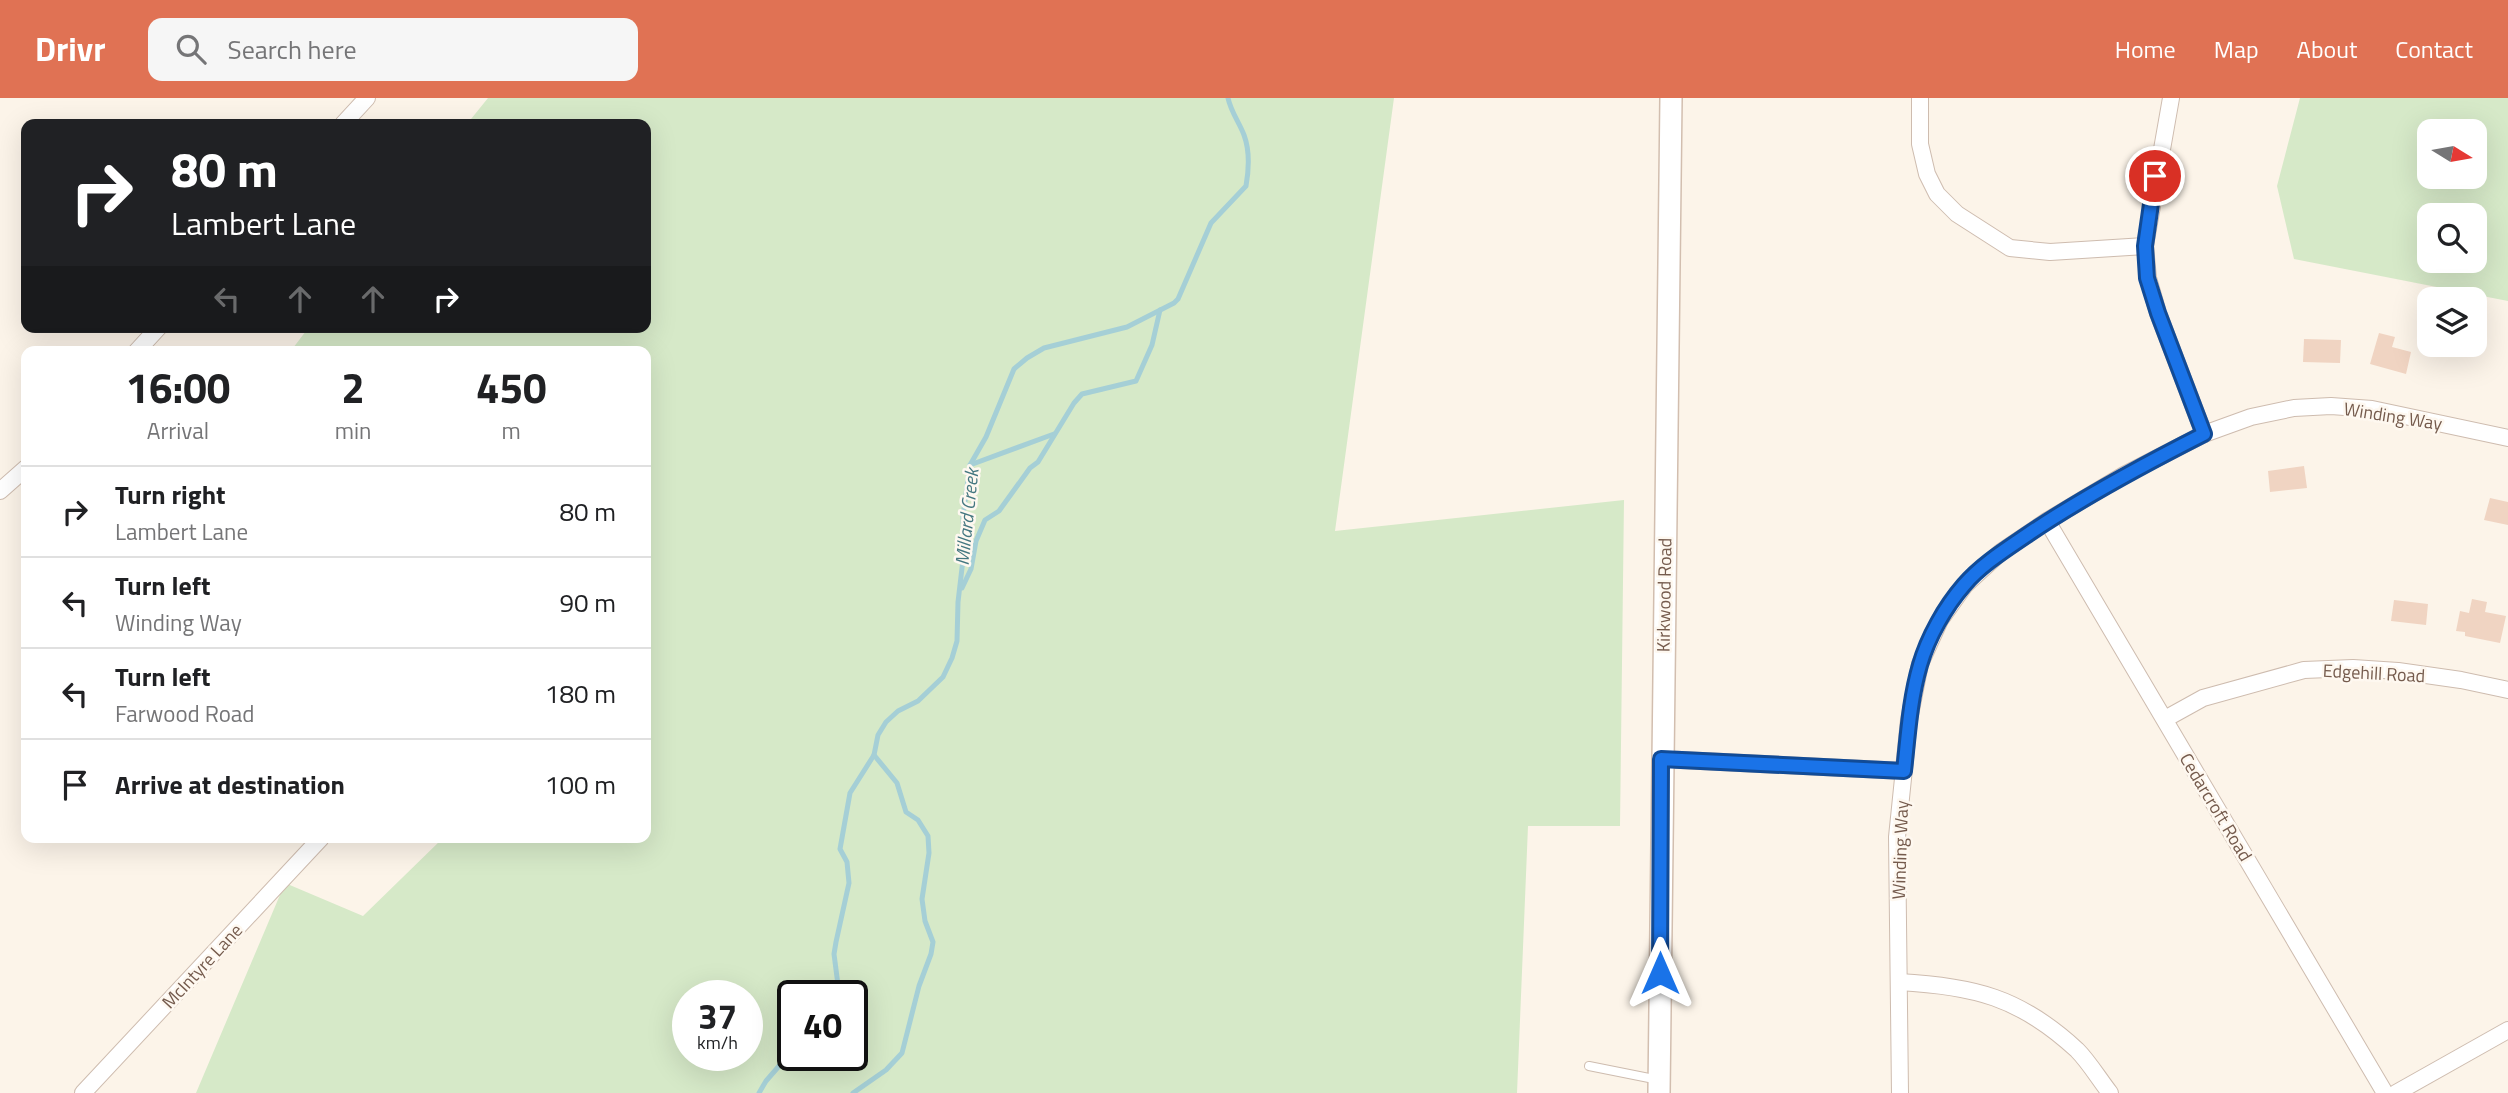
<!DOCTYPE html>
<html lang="en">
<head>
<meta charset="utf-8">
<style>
	body { margin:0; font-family:"Titillium Web",sans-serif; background:#f6f6f6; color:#202124; height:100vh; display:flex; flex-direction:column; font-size:26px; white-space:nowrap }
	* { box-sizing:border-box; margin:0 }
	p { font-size:23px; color:#757577 }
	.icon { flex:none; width:38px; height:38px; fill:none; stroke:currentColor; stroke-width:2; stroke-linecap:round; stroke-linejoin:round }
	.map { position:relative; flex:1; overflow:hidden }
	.details { position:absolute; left:21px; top:248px; width:630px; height:497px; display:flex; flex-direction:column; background:#fff; border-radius:14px; box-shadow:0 7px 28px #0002 }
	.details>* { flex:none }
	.hud { position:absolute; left:21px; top:21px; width:630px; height:214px; border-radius:14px; box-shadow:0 7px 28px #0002; background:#202124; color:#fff; overflow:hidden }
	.needle { width:46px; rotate:101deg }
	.controls { position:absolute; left:2417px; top:21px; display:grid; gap:14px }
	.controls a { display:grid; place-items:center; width:70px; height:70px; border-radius:14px; background:#fff; box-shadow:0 7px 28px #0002; font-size:35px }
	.speed { position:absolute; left:672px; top:882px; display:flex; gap:14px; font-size:35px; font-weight:700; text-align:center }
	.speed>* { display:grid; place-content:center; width:91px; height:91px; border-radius:50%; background:#fff; box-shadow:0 7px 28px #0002; line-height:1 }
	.speed small { font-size:18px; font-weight:400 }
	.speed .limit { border:4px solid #111; border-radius:10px; background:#fff; color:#111 }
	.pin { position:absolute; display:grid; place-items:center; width:60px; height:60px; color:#fff; margin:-30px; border:4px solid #fff; border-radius:50%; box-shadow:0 2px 7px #0007 }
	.me { position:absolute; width:77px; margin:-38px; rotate:0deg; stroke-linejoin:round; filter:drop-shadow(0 0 5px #0008) }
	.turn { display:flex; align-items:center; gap:24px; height:147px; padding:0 35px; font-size:32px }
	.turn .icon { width:91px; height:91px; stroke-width:2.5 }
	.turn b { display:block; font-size:49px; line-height:60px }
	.lanes { display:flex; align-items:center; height:66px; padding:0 35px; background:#0003; justify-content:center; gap:35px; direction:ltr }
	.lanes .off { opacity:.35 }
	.eta { display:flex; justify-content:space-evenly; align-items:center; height:119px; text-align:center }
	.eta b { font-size:42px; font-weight:700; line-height:49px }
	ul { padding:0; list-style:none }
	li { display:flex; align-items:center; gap:21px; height:91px; padding:0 35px; border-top:2px solid #e0e0e0 }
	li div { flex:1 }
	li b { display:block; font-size:26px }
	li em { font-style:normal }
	header { display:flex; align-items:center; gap:42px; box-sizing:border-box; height:98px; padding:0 35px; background:#e07254; color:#fff }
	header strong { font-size:33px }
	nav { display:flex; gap:38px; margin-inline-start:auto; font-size:24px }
	.search { width:490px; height:63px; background:#f6f6f6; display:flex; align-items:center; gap:18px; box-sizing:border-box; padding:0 24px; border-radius:14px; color:#757577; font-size:26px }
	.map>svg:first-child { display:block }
</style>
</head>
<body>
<header>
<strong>Drivr</strong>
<div class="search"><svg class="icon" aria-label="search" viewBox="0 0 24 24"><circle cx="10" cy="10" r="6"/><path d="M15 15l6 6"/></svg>Search here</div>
<nav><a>Home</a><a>Map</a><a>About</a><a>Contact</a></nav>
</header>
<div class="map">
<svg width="2508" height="995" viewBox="0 0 2508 995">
	<rect width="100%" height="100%" fill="#fcf4e9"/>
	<!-- green -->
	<g fill="#d6e9c8" fill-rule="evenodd">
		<path d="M488,0H1394L1335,433L1624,402L1620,728H1528L1517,995H196L285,785L363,818L443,740H646V254H290L309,229H646V26H467ZM688,898H747V957H688ZM793,898H852V957H793Z"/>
		<path d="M2300,0H2508V203L2294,161L2277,88ZM2429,33H2474V79H2429ZM2429,117H2474V163H2429Z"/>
	</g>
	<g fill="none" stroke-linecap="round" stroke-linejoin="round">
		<!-- stream -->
		<g stroke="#a5cfd6" stroke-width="5">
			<path d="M970,367L1054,336"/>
			<path d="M962,490L971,471L976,443L985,422L999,413L1030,370L1038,364L1074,305L1082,296L1136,283L1152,247L1160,212"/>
			<path d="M835,898L838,887L834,856L836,844L849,785L847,764L840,751L850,695L874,657L878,637L886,624L898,613L918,603L943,579L952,560L957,543L958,504L964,453L963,418L970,367L986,339L1014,271L1027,260L1044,250L1127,229L1174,205L1178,201L1211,125L1246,88C1249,71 1250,53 1244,37C1239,24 1231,14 1228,0"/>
			<path d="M759,995L766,983L793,952"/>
			<path d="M853,995L886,972L902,955L919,888L931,856L933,844L925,823L922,801L929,755L928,738L918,722L906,714L897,685L874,657"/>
		</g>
	</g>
	<!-- building -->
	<g fill="#f0d4c2">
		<path d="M2379,235L2395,239L2392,249L2411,254L2406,276L2370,266Z"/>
		<path d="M2304,241L2341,242L2340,265L2303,264Z"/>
		<path d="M2304,368L2307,390L2270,394L2268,373Z"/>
		<path d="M2490,400L2508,404V427L2484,422Z"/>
		<path d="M2472,501L2487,504L2485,514L2506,518L2500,545L2465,538V534L2456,533L2460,513L2469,515Z"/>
		<path d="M2394,502L2428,506L2426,527L2391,523Z"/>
	</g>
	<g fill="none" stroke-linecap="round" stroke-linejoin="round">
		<defs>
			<path id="lane" d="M1589,968L1659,982"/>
			<g id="street">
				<path d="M1920,0V46L1927,76L1937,96L1957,116L2010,150L2050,154L2145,148"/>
				<path d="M2171,0L2145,148L2148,180L2158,215L2204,336"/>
				<path d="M343,26L367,0"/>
				<path d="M136,254L159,229"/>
				<path d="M0,393L26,370"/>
				<path d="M2047,423L2385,995"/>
				<path d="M2165,621L2203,600L2304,572L2353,570L2398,573L2461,582L2508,592"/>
				<path d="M1661,661L1904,673"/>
				<path d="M1899,884C1973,888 2020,899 2077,952C2089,964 2099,981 2110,995"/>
				<path d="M83,995L321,740"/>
				<path d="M1900,995L1897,739L1909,622L1920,566L1940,522L1965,487L2001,454L2047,423L2124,377L2204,336L2251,319L2294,310L2331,308L2372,311L2508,340"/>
				<path d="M2396,995L2508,932"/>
			</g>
			<path id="secondary" d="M1659,995L1671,0"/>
		</defs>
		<!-- lane casing -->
		<use href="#lane" stroke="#cebcaf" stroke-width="10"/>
		<!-- street casing -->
		<use href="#street" stroke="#cebcaf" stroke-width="18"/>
		<!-- secondary casing -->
		<use href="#secondary" stroke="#d2beaf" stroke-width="24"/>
		<!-- lane -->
		<use href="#lane" stroke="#fff" stroke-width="8"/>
		<!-- street -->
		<use href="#street" stroke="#fff" stroke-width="16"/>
		<!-- secondary -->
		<use href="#secondary" stroke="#fff" stroke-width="21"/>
	</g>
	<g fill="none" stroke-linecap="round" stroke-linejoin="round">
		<defs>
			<path id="route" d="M1660,875L1661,661L1904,673C1908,637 1910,601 1920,567C1928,539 1945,509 1964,487C1981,467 2005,452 2027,437C2083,399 2143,367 2204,336L2158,215L2147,180L2145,148L2155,78"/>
		</defs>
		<!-- route casing -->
		<use href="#route" stroke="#114b97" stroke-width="18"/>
		<!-- route -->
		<use href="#route" stroke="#1a73e8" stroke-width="12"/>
	</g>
	<g text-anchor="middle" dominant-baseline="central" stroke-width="5" stroke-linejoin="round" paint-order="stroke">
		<!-- street labels -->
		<g font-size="18" fill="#755b4d" stroke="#fef8f0">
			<text transform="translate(2393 318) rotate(9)">Winding Way</text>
			<text transform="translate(1664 497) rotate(-89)">Kirkwood Road</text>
			<text transform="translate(2374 575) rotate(3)">Edgehill Road</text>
			<text transform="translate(2216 709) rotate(59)">Cedarcroft Road</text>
			<text transform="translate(1900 752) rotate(-88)">Winding Way</text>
			<text transform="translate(202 868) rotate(-47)">McIntyre Lane</text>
		</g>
		<!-- water labels -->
		<g font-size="19" font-style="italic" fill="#447780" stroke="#fef8f0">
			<text transform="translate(966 419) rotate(-84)">Millard Creek</text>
		</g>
	</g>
</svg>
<div class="controls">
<a><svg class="needle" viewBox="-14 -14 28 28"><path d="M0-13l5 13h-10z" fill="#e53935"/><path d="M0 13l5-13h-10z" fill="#757577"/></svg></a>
<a><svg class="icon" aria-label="search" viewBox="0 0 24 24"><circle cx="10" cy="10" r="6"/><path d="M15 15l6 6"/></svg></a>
<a><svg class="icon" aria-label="layers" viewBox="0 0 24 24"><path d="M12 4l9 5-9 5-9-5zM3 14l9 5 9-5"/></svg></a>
</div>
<div class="speed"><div>37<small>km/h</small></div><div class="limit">40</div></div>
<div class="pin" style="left:2155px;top:78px;background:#d93025"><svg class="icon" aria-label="arrive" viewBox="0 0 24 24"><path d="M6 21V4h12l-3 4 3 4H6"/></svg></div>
<svg class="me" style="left:1660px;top:875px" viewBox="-20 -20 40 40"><path d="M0-17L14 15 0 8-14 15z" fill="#1a73e8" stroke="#fff" stroke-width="4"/></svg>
<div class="hud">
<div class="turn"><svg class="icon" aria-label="right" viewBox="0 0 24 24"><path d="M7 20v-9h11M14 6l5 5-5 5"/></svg><div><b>80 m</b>Lambert Lane</div></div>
<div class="lanes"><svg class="icon off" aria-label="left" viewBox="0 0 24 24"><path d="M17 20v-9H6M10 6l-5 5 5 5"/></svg><svg class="icon off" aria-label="ahead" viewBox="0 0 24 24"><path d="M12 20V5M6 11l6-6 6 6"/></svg><svg class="icon off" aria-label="ahead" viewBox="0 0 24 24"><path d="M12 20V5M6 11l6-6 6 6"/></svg><svg class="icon" aria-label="right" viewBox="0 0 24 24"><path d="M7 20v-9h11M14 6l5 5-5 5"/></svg></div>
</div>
<section class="details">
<div class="eta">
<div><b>16:00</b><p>Arrival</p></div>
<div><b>2</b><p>min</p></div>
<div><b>450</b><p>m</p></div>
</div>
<ul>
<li><svg class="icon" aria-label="right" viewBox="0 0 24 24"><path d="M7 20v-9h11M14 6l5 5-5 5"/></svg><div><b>Turn right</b><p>Lambert Lane</p></div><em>80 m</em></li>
<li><svg class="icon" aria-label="left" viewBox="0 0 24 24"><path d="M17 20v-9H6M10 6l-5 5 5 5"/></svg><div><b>Turn left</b><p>Winding Way</p></div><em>90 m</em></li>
<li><svg class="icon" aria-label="left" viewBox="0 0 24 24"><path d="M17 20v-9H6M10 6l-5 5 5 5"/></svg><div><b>Turn left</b><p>Farwood Road</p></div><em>180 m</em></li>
<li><svg class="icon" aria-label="arrive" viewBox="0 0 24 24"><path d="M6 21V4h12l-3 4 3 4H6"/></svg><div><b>Arrive at destination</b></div><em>100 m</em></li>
</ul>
</section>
</div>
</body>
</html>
